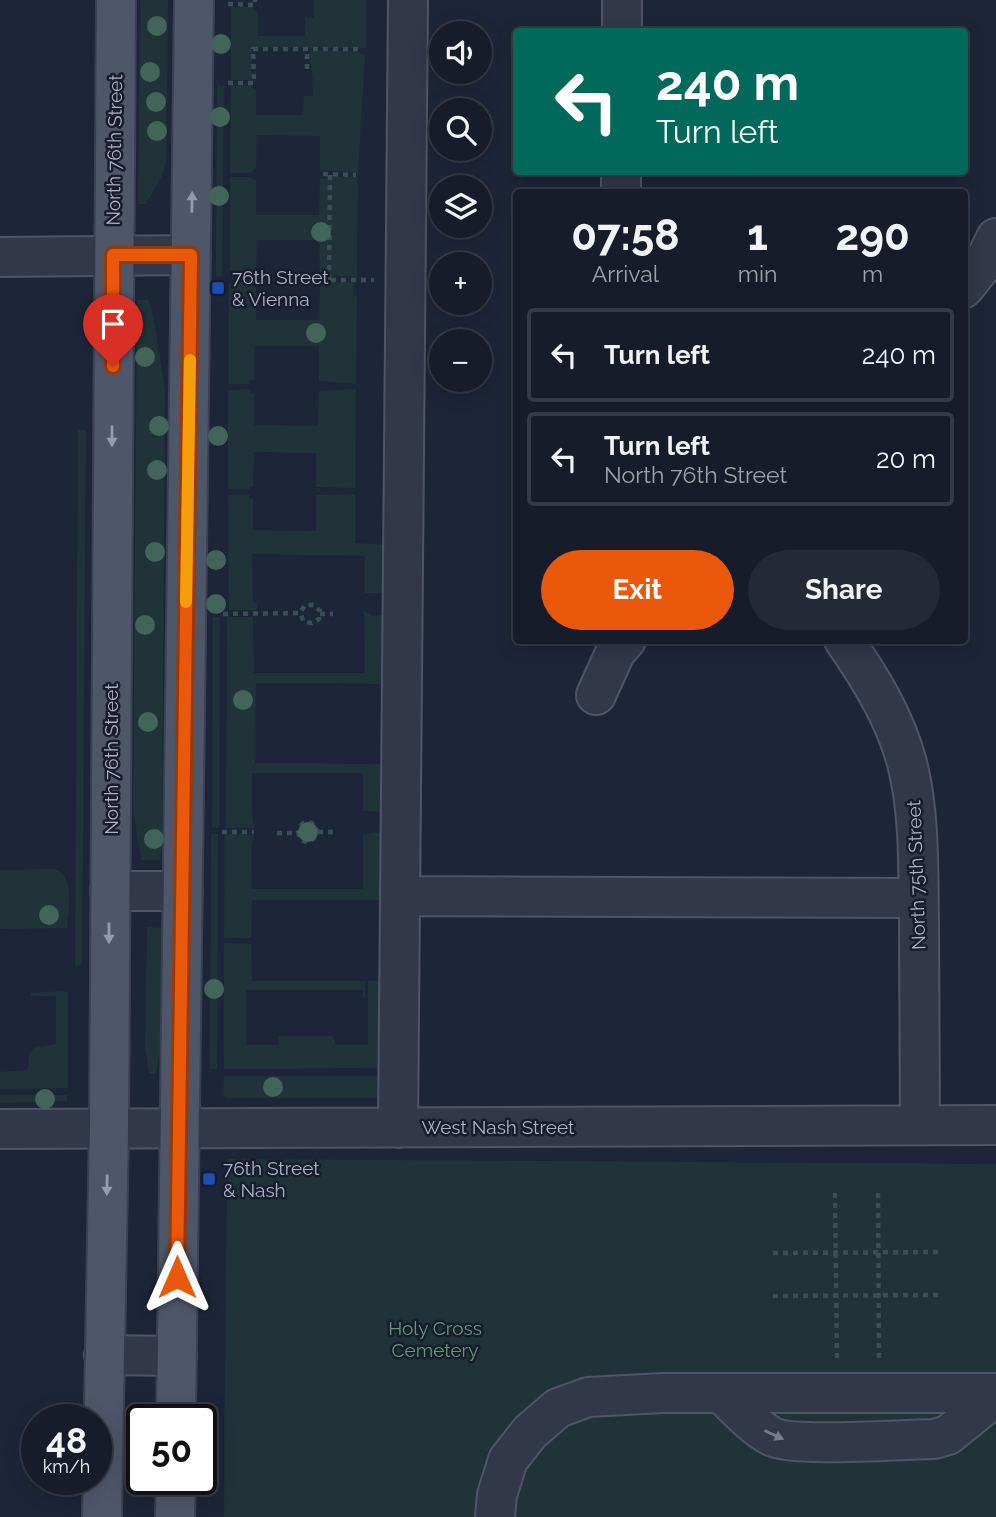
<!DOCTYPE html>
<html lang="en">
<head>
<meta charset="utf-8">
<style>
	:root { --surface:#161c2a; --page:#232936; --text:#f1f3f6; --muted:#9ea1a8; --line:#353a47; --accent:#ea580c }
	body { margin:0; font-family:Raleway,sans-serif; background:var(--page); color:var(--text); height:100vh; display:flex; flex-direction:column; font-size:26px; white-space:nowrap }
	* { box-sizing:border-box; margin:0 }
	p { font-size:23px; color:var(--muted) }
	.icon { flex:none; width:38px; height:38px; fill:none; stroke:currentColor; stroke-width:2; stroke-linecap:round; stroke-linejoin:round }
	.map { position:relative; flex:1; overflow:hidden }
	.side { position:absolute; left:513px; top:189px; width:455px; height:455px; display:flex; flex-direction:column; background:var(--surface); border-radius:7px; box-shadow:0 4px 18px #0003,0 0 0 2px var(--line) }
	.side>* { flex:none }
	.banner { position:absolute; left:513px; top:28px; width:455px; height:147px; border-radius:7px; box-shadow:0 4px 18px #0003,0 0 0 2px var(--line); background:#00695c; color:#fff; overflow:hidden }
	.fabs { position:absolute; left:429px; top:21px; display:grid; gap:14px }
	.fabs a { display:grid; place-items:center; width:63px; height:63px; border-radius:50%; background:var(--surface); box-shadow:0 4px 18px #0003,0 0 0 2px var(--line); font-size:35px }
	.speed { position:absolute; left:21px; top:1404px; display:flex; gap:14px; font-size:35px; font-weight:700; text-align:center }
	.speed>* { display:grid; place-content:center; width:91px; height:91px; border-radius:50%; background:var(--surface); box-shadow:0 4px 18px #0003,0 0 0 2px var(--line); line-height:1 }
	.speed small { font-size:18px; font-weight:400 }
	.speed .limit { border:4px solid #111; border-radius:10px; background:#fff; color:#111 }
	.pin { position:absolute; display:grid; place-items:center; width:60px; height:60px; color:#fff; margin:-72px -30px; border-radius:50% 50% 50% 0; rotate:-45deg; box-shadow:0 0 7px #0007 }
	.pin .icon { rotate:45deg }
	.me { position:absolute; width:77px; margin:-38px; rotate:0deg; stroke-linejoin:round; filter:drop-shadow(0 0 5px #0008) }
	.turn { display:flex; align-items:center; gap:24px; height:147px; padding:0 28px; font-size:32px }
	.turn .icon { width:91px; height:91px; stroke-width:2.5 }
	.turn b { display:block; font-size:49px; line-height:60px }
	.eta { display:flex; justify-content:space-evenly; align-items:center; height:119px; text-align:center }
	.eta b { font-size:42px; font-weight:700; line-height:49px }
	.primary-button { display:flex; gap:14px; margin-top:auto; padding:14px 28px }
	.primary-button a { flex:1; height:80px; border-radius:42px; background:var(--accent); color:#fff; font-size:28px; font-weight:700; line-height:80px; text-align:center }
	.primary-button a+a { background:var(--page); color:var(--text) }
	ul { padding:0; list-style:none }
	li { display:flex; align-items:center; gap:21px; height:94px; margin:0 14px 10px; padding:0 14px; border:4px solid var(--line); border-radius:7px }
	li div { flex:1 }
	li b { display:block; font-size:26px }
	li em { font-style:normal }
	.map>svg:first-child { display:block }
	.green { fill:#1f3339 }
	.lines { fill:none; stroke-linecap:round; stroke-linejoin:round }
	.minor-casing { stroke:#4f5567; stroke-width:42 }
	.major-casing { stroke:#3b4152; stroke-width:42 }
	.path { stroke:#3a4f54; stroke-width:4.5; stroke-dasharray:5 5; stroke-linecap:butt }
	.minor { stroke:#313849; stroke-width:38 }
	.major { stroke:#4e5769; stroke-width:38 }
	.tree { fill:#426559 }
	.oneway { fill:#949baf }
	.oneway2 { fill:#747b8e }
	.route-casing { stroke:#983908; stroke-width:18 }
	.route { stroke:#ea580c; stroke-width:12 }
	.slow { stroke:#f59e0b; stroke-width:12 }
	.transit-dot { fill:#1a4fb4; stroke:#171d2d; stroke-width:2.5 }
	.labels { text-anchor:middle; dominant-baseline:central; stroke-width:5; stroke-linejoin:round; paint-order:stroke }
	.street-label { font-size:19px; fill:#abb2c6; stroke:#171d2d }
	.poi-label { font-size:19px; fill:#abb2c6; stroke:#171d2d; text-anchor:start }
	.park-label { font-size:19px; fill:#609874; stroke:#171d2d }
</style>
</head>
<body>
<div class="map">
<svg width="996" height="1517" viewBox="0 0 996 1517">
	<rect width="100%" height="100%" fill="#1d2638"/>
	<path class="green" d="M 140,0 L 168,0 L 166,162 L 162,176 L 146,204 L 138,204 Z
		M 314,0 L 366,0 L 366,48 L 252,47 L 251,80 L 231,80 L 231,7 L 251,7 L 258,13 L 258,36 L 305,36 L 305,18 L 314,18 Z
		M 310,50 L 356,51 L 365,55 L 358,173 L 320,170 L 320,136 L 257,135 L 256,168 L 251,173 L 230,173 L 231,86 L 250,86 L 256,90 L 256,115 L 303,115 L 304,96 L 313,96 C 314,80 310,66 310,50 Z
		M 217,85 L 224,86 L 222,277 L 216,276 Z
		M 230,177 L 249,177 L 256,180 L 256,215 L 319,215 L 320,179 L 331,177 L 358,177 L 357,277 L 320,276 L 319,240 L 257,240 L 256,274 L 230,277 Z
		M 328,282 L 354,283 L 353,296 L 357,296 L 356,384 L 319,381 L 319,346 L 255,346 L 254,380 L 250,381 L 250,384 L 229,384 L 229,284 L 243,283 L 256,288 L 256,320 L 319,320 L 320,284 L 328,284 Z
		M 137,300 L 148,300 L 153,314 L 165,390 L 162,844 L 160,860 L 141,860 L 133,809 Z
		M 250,389 L 251,393 L 254,393 L 254,425 L 318,426 L 319,391 L 356,389 L 355,488 L 316,487 L 316,453 L 254,452 L 253,487 L 250,487 L 249,489 L 228,489 L 228,390 Z
		M 78,430 L 86,430 L 82,964 L 75,967 Z
		M 355,494 L 355,543 L 387,545 L 387,593 L 365,593 L 365,556 L 252,554 L 253,602 L 257,604 L 257,610 L 229,610 L 228,495 L 249,495 L 249,498 L 253,499 L 253,530 L 316,531 L 316,495 Z
		M 364,611 L 372,616 L 387,614 L 386,684 L 256,683 L 255,763 L 385,764 L 386,812 L 363,811 L 363,773 L 252,773 L 252,812 L 254,828 L 226,828 L 227,617 L 253,617 L 254,673 L 365,673 Z
		M 213,617 L 220,617 L 219,828 L 212,827 Z
		M 373,833 L 385,833 L 385,900 L 252,900 L 251,938 L 224,938 L 225,834 L 254,835 L 251,851 L 252,889 L 363,889 L 363,835 Z
		M 211,834 L 218,834 L 217,1069 L 210,1069 Z
		M 55,869 C 76,877 68,910 67,928 L 0,929 L 0,870 Z
		M 147,927 L 161,928 L 161,1045 L 156,1074 L 149,1074 L 145,1047 Z
		M 224,943 L 251,944 L 252,981 L 365,981 L 365,997 L 363,997 L 363,990 L 246,990 L 246,1045 L 278,1045 L 278,1036 L 333,1036 L 336,1045 L 368,1045 L 368,981 L 384,981 L 384,1068 L 224,1069 Z
		M 63,991 L 68,992 L 68,1088 L 0,1089 L 0,1072 L 26,1070 L 29,1065 L 29,1054 L 34,1048 L 56,1044 L 56,996 L 31,996 L 31,993 Z
		M 224,1076 L 384,1076 L 380,1098 L 227,1098 L 223,1096 Z
		M 0,1095 L 67,1095 L 67,1101 L 0,1103 Z
		M 227,1159 L 996,1164 L 996,1517 L 224,1517 Z"/>
	<g class="lines">
		<defs>
			<path id="minor" d="M 622,32 L 622,0
				M 621,192 L 621,172
				M 0,257 L 191,255
				M 964,288 L 984,263 L 996,238
				M 844,640 C 871,679 895,718 907,763 C 920,814 918,870 919,923 C 919,990 920,1058 920,1125
				M 596,695 L 615,653 L 626,640
				M 110,891 L 183,891
				M 402,896 L 918,898
				M 398,1128 L 408,0
				M 0,1129 L 996,1125
				M 104,1355 L 177,1356
				M 721,1393 C 736,1407 753,1426 771,1436 C 792,1448 904,1439 934,1439 L 948,1435 L 996,1396
				M 495,1517 L 497,1495 L 508,1460 L 530,1432 L 558,1408 L 588,1397 L 663,1393 L 996,1393"/>
			<path id="major" d="M 176,1419 L 194,0
				M 102,1517 L 109,1127 L 116,0
				M 175,1517 L 176,1479"/>
		</defs>
		<use href="#minor" class="minor-casing"/>
		<use href="#major" class="major-casing"/>
		<path class="path" d="M 228,4 L 255,5 L 255,0
			M 307,69 L 307,49
			M 228,83 L 254,83 L 253,49 L 363,49
			M 323,174 L 356,175
			M 321,280 L 374,280
			M 329,280 L 330,174
			M 223,614 L 300,613 L 304,622 L 312,623 L 319,619 L 320,611 L 314,605 L 305,605 L 300,613
			M 320,614 L 333,614
			M 222,832 L 254,832
			M 318,832 L 333,832
			M 277,833 L 298,833 L 302,841 L 309,842 L 317,836 L 318,832 L 312,823 L 303,823 L 299,827 L 298,833
			M 835,1193 L 837,1360
			M 878,1193 L 879,1360
			M 773,1253 L 938,1252
			M 773,1296 L 941,1295"/>
		<use href="#minor" class="minor"/>
		<use href="#major" class="major"/>
	</g>
	<g class="tree">
		<circle cx="157" cy="26" r="10"/>
		<circle cx="221" cy="44" r="10"/>
		<circle cx="150" cy="72" r="10"/>
		<circle cx="156" cy="102" r="10"/>
		<circle cx="220" cy="117" r="10"/>
		<circle cx="157" cy="131" r="10"/>
		<circle cx="219" cy="196" r="10"/>
		<circle cx="321" cy="232" r="10"/>
		<circle cx="316" cy="333" r="10"/>
		<circle cx="145" cy="357" r="10"/>
		<circle cx="159" cy="426" r="10"/>
		<circle cx="218" cy="436" r="10"/>
		<circle cx="157" cy="470" r="10"/>
		<circle cx="155" cy="552" r="10"/>
		<circle cx="216" cy="560" r="10"/>
		<circle cx="216" cy="604" r="10"/>
		<circle cx="145" cy="625" r="10"/>
		<circle cx="243" cy="700" r="10"/>
		<circle cx="148" cy="722" r="10"/>
		<circle cx="308" cy="832" r="10"/>
		<circle cx="154" cy="839" r="10"/>
		<circle cx="49" cy="915" r="10"/>
		<circle cx="214" cy="989" r="10"/>
		<circle cx="273" cy="1087" r="10"/>
		<circle cx="45" cy="1099" r="10"/>
	</g>
	<defs><path id="oneway-solid" d="M-6-.8H1V-3.2L6.5 0L1 3.2V.8H-6Z" transform="scale(1.75)"/></defs>
	<g class="oneway">
		<use href="#oneway-solid" transform="translate(192 202) rotate(-89)"/>
		<use href="#oneway-solid" transform="translate(112 436) rotate(90)"/>
		<use href="#oneway-solid" transform="translate(109 933) rotate(90)"/>
		<use href="#oneway-solid" transform="translate(107 1185) rotate(91)"/>
	</g>
	<use class="oneway2" href="#oneway-solid" transform="translate(774 1435) rotate(25)"/>
	<g class="lines">
		<defs>
			<path id="route" d="M 113,366 L 113,255 L 191,255 L 177,1277"/>
		</defs>
		<use href="#route" class="route-casing"/>
		<use href="#route" class="route"/>
		<path class="slow" d="M 186,602 L 190,360"/>
	</g>
	<g class="transit-dot">
		<rect x="211" y="281" width="14" height="14" rx="3.5"/>
		<rect x="202" y="1172" width="14" height="14" rx="3.5"/>
	</g>
	<g class="labels">
		<g class="street-label">
			<text transform="translate(114 150) rotate(-89)">North 76th Street</text>
			<text transform="translate(111 759) rotate(-90)">North 76th Street</text>
			<text transform="translate(916 875) rotate(-92)">North 75th Street</text>
			<text x="498" y="1127">West Nash Street</text>
		</g>
		<g class="poi-label">
			<text x="232" y="277">76th Street<tspan x="232" dy="22">&amp; Vienna</tspan></text>
			<text x="223" y="1168">76th Street<tspan x="223" dy="22">&amp; Nash</tspan></text>
		</g>
		<g class="park-label">
			<text x="435" y="1328">Holy Cross<tspan x="435" dy="22">Cemetery</tspan></text>
		</g>
	</g>
</svg>
<div class="fabs">
<a><svg class="icon" aria-label="sound" viewBox="0 0 24 24"><path d="M4 9h4l5-4v14l-5-4H4zM17 9q2 3 0 6"/></svg></a>
<a><svg class="icon" aria-label="search" viewBox="0 0 24 24"><circle cx="10" cy="10" r="6"/><path d="M15 15l6 6"/></svg></a>
<a><svg class="icon" aria-label="layers" viewBox="0 0 24 24"><path d="M12 4l9 5-9 5-9-5zM3 14l9 5 9-5"/></svg></a>
<a>+</a>
<a>−</a>
</div>
<div class="speed"><div>48<small>km/h</small></div><div class="limit">50</div></div>
<div class="pin" style="left:113px;top:366px;background:#d93025"><svg class="icon" aria-label="arrive" viewBox="0 0 24 24"><path d="M6 21V4h12l-3 4 3 4H6"/></svg></div>
<svg class="me" style="left:177px;top:1277px" viewBox="-20 -20 40 40"><path d="M0-17L14 15 0 8-14 15z" fill="#ea580c" stroke="#fff" stroke-width="4"/></svg>
<div class="banner">
<div class="turn"><svg class="icon" aria-label="left" viewBox="0 0 24 24"><path d="M17 20v-9H6M10 6l-5 5 5 5"/></svg><div><b>240 m</b>Turn left</div></div>
</div>
<section class="side">
<div class="eta">
<div><b>07:58</b><p>Arrival</p></div>
<div><b>1</b><p>min</p></div>
<div><b>290</b><p>m</p></div>
</div>
<ul>
<li><svg class="icon" aria-label="left" viewBox="0 0 24 24"><path d="M17 20v-9H6M10 6l-5 5 5 5"/></svg><div><b>Turn left</b></div><em>240 m</em></li>
<li><svg class="icon" aria-label="left" viewBox="0 0 24 24"><path d="M17 20v-9H6M10 6l-5 5 5 5"/></svg><div><b>Turn left</b><p>North 76th Street</p></div><em>20 m</em></li>
</ul>
<div class="primary-button"><a>Exit</a><a>Share</a></div>
</section>
</div>
</body>
</html>
